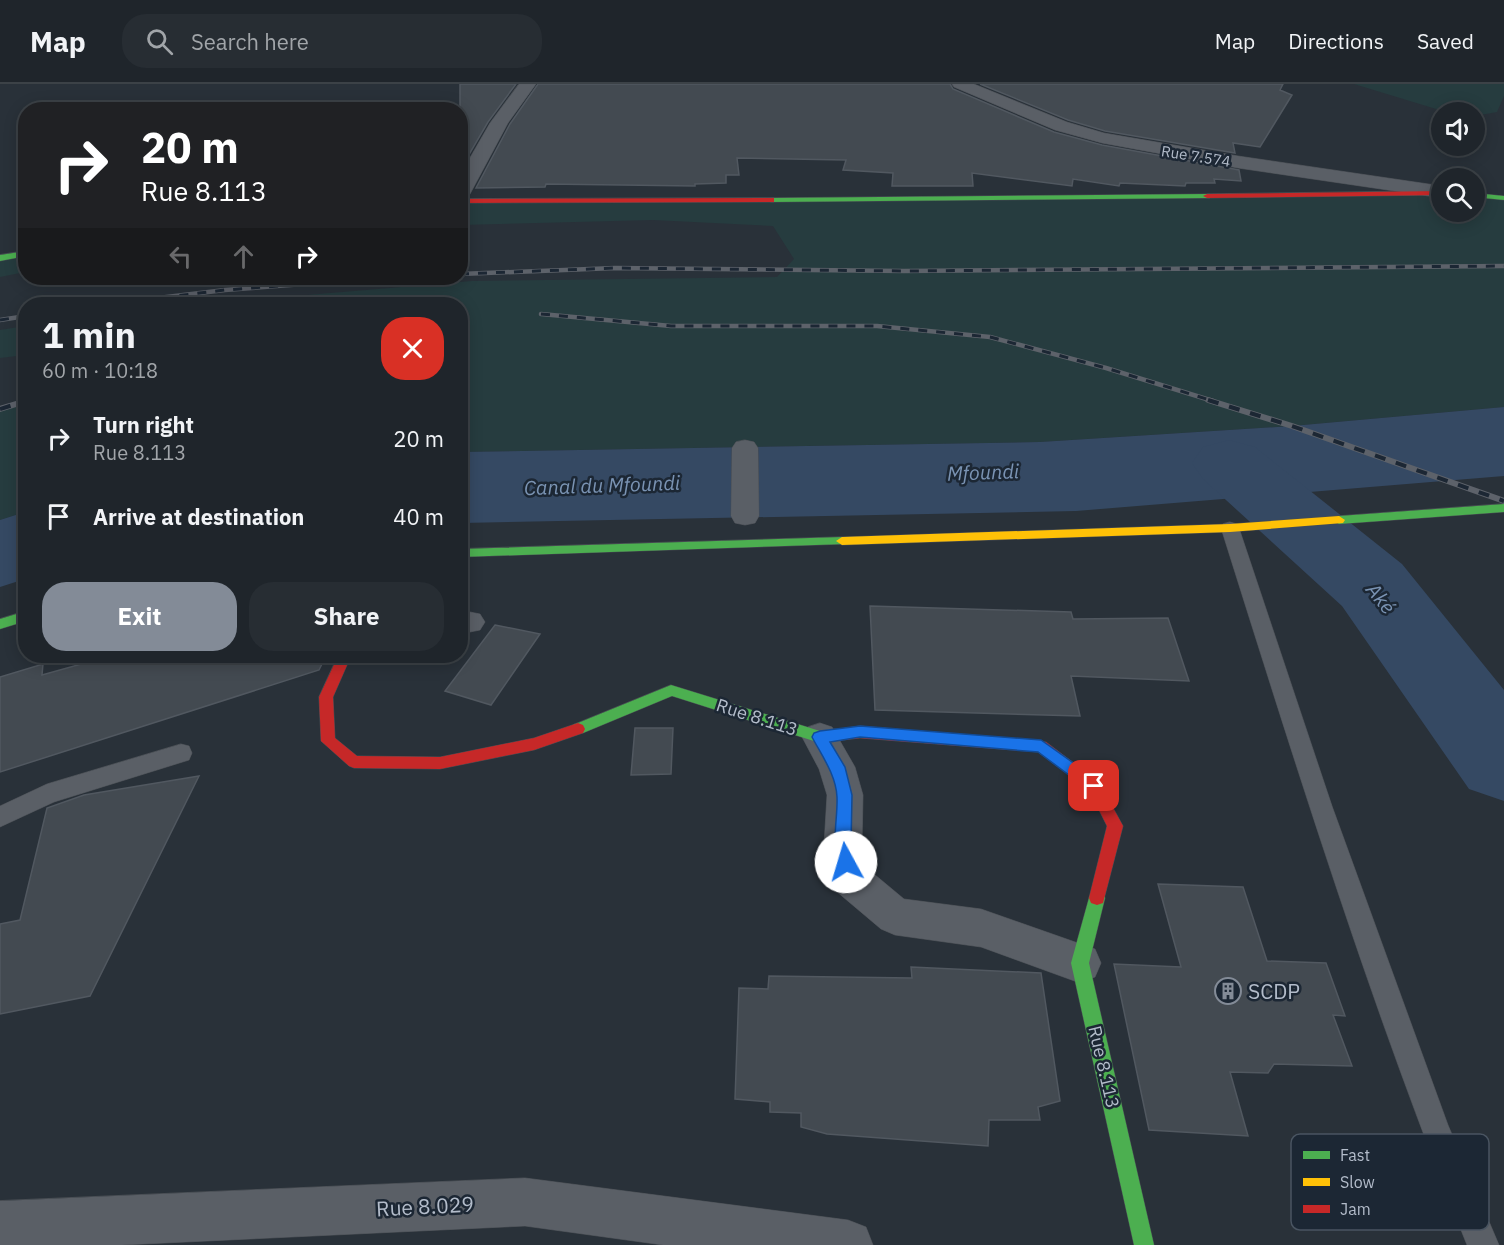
<!DOCTYPE html>
<html lang="en">
<head>
<meta charset="utf-8">
<style>
	:root { --surface:#1f252b; --page:#272d33; --text:#f1f3f6; --muted:#a1a5a9; --line:#3c4247; --accent:#838b97 }
	body { margin:0; font-family:"IBM Plex Sans",sans-serif; background:var(--page); color:var(--text); height:100vh; display:flex; flex-direction:column; font-size:22px; white-space:nowrap }
	* { box-sizing:border-box; margin:0 }
	p { font-size:20px; color:var(--muted) }
	.icon { flex:none; width:33px; height:33px; fill:none; stroke:currentColor; stroke-width:2; stroke-linecap:round; stroke-linejoin:round }
	.map { position:relative; flex:1; overflow:hidden }
	.side { position:absolute; left:18px; top:213px; width:450px; height:366px; display:flex; flex-direction:column; background:var(--surface); border-radius:24px; box-shadow:0 3px 15px #0003,0 0 0 2px var(--line) }
	.side>* { flex:none }
	.guide { position:absolute; left:18px; top:18px; width:450px; height:183px; border-radius:24px; box-shadow:0 3px 15px #0003,0 0 0 2px var(--line); background:#202124; color:#fff; overflow:hidden }
	.fabs { position:absolute; left:1431px; top:18px; display:grid; gap:12px }
	.fabs a { display:grid; place-items:center; width:54px; height:54px; border-radius:50%; background:var(--surface); box-shadow:0 3px 15px #0003,0 0 0 2px var(--line); font-size:30px }
	.pin { position:absolute; display:grid; place-items:center; width:51px; height:51px; color:#fff; margin:-26px; border-radius:12px; box-shadow:0 3px 9px #0006 }
	.me { position:absolute; width:66px; margin:-33px; rotate:354deg; stroke-linejoin:round; filter:drop-shadow(0 0 4px #0008) }
	.turn { display:flex; align-items:center; gap:21px; height:126px; padding:0 24px; font-size:27px }
	.turn .icon { width:78px; height:78px; stroke-width:2.5 }
	.turn b { display:block; font-size:42px; line-height:51px }
	.lanes { display:flex; align-items:center; height:57px; padding:0 24px; background:#0003; justify-content:center; gap:30px; direction:ltr }
	.lanes .off { opacity:.35 }
	.round { display:grid; place-items:center; flex:none; width:63px; height:63px; border-radius:24px; background:var(--page) }
	.summary { display:flex; align-items:center; justify-content:space-between; height:102px; padding:0 24px }
	h1 { font-size:36px; font-weight:800; line-height:45px }
	.action { display:flex; gap:12px; margin-top:auto; padding:12px 24px }
	.action a { flex:1; height:69px; border-radius:24px; background:var(--accent); color:#fff; font-size:24px; font-weight:800; line-height:69px; text-align:center }
	.action a+a { background:var(--page); color:var(--text) }
	ul { padding:0; list-style:none }
	li { display:flex; align-items:center; gap:18px; height:78px; padding:0 24px }
	li div { flex:1 }
	li b { display:block; font-size:22px }
	li em { font-style:normal }
	header { display:flex; align-items:center; gap:36px; box-sizing:border-box; height:84px; padding:0 30px; background:var(--surface); border-bottom:2px solid var(--line) }
	header strong { font-size:28px }
	nav { display:flex; gap:33px; margin-inline-start:auto; font-size:21px }
	.search { width:420px; height:54px; background:var(--page); display:flex; align-items:center; gap:15px; box-sizing:border-box; padding:0 21px; border-radius:24px; color:var(--muted); font-size:22px }
	.map>svg:first-child { display:block }
	.green { fill:#263c3f }
	.water { fill:#354963 }
	.lines { fill:none; stroke-linecap:round; stroke-linejoin:round }
	.river { fill:#354963; fill-rule:evenodd }
	.building { fill:#434a51; stroke:#515860; stroke-width:1.5 }
	.lane-casing { stroke:#484d53; stroke-width:1 }
	.street-casing { stroke:#484d53; stroke-width:1 }
	.fast-casing { stroke:#484d53; stroke-width:1 }
	.slow-casing { stroke:#484d53; stroke-width:1 }
	.jam-casing { stroke:#484d53; stroke-width:1 }
	.lane { fill:#5a5f66; fill-rule:evenodd }
	.street { fill:#5a5f66; fill-rule:evenodd }
	.fast { fill:#4caf50; fill-rule:evenodd }
	.slow { fill:#ffc107; fill-rule:evenodd }
	.jam { fill:#c62828; fill-rule:evenodd }
	.rail-far1-casing { stroke:#5d626a; stroke-width:4.5 }
	.rail-casing { stroke:#5d626a; stroke-width:6 }
	.rail-far1 { stroke:#1c2734; stroke-width:3; stroke-dasharray:9; stroke-linecap:butt }
	.rail { stroke:#1c2734; stroke-width:4; stroke-dasharray:11; stroke-linecap:butt }
	.route { fill:#1a73e8; stroke:#114b97; stroke-width:1.5 }
	.labels { text-anchor:middle; dominant-baseline:central; stroke-width:5; stroke-linejoin:round; paint-order:stroke }
	.far-street-label { font-size:15px; fill:#b3bcca; stroke:#1c2734 }
	.street-label { font-size:18px; fill:#b3bcca; stroke:#1c2734 }
	.water-label { font-size:20px; font-style:italic; fill:#7a93b3; stroke:#1c2734 }
	.near-poi-label { font-size:21px; fill:#b3bcca; stroke:#1c2734; text-anchor:start }
	.near-street-label { font-size:21px; fill:#b3bcca; stroke:#1c2734 }
	.key { fill:#1c2734; stroke:#495461; stroke-width:1.5 }
	.key-label { font-size:16px; fill:#b3bcca }
</style>
</head>
<body>
<header>
<strong>Map</strong>
<div class="search"><svg class="icon" aria-label="search" viewBox="0 0 24 24"><circle cx="10" cy="10" r="6"/><path d="M15 15l6 6"/></svg>Search here</div>
<nav><a>Map</a><a>Directions</a><a>Saved</a></nav>
</header>
<div class="map">
<svg width="1504" height="1161" viewBox="0 0 1504 1161">
	<rect width="100%" height="100%" fill="#293139"/>
	<path class="green" d="M 1354,0 L 1504,0 L 1504,12 L 1497,28 L 1475,32 L 1474,28 L 1446,28 Z
		M 1441,109 L 1442,128 L 1474,128 L 1475,111 L 1504,114 L 1504,323 L 1292,342 L 1040,358 L 461,368 L 460,220 L 202,220 L 472,197 L 777,193 L 794,175 L 773,142 L 653,136 L 461,141 L 461,117 Z
		M 25,169 L 25,188 L 0,193 L 0,174 Z
		M 25,242 L 25,271 L 0,274 L 0,246 Z
		M 25,317 L 25,428 L 0,436 L 0,325 Z"/>
	<path class="water" d="M 1504,323 L 1504,392 L 1076,427 L 461,439 L 460,368 L 1040,358 L 1292,342 Z
		M 25,428 L 25,495 L 0,503 L 0,436 Z"/>
	<g class="lines">
		<path class="river" d="M 1229,356 L 1255,363 L 1402,480 L 1504,606 L 1504,717 L 1469,705 L 1342,522 L 1203,395 L 1192,379 L 1203,363 Z"/>
	</g>
	<path class="building" d="M 460,0 L 516,0 L 488,38 L 460,86 Z
		M 538,0 L 950,0 L 953,5 L 1054,48 L 1102,61 L 1239,86 L 1241,97 L 1214,95 L 1215,99 L 1186,99 L 1185,102 L 1120,99 L 1119,102 L 1073,95 L 1072,102 L 972,89 L 973,102 L 892,102 L 893,89 L 843,86 L 846,76 L 737,74 L 739,91 L 726,91 L 726,99 L 695,100 L 695,102 L 546,100 L 545,103 L 476,104 L 510,40 Z
		M 980,0 L 1283,0 L 1280,6 L 1292,11 L 1260,63 L 1233,59 L 1235,69 L 1105,47 L 1068,36 Z
		M 870,522 L 1071,528 L 1073,535 L 1168,534 L 1189,597 L 1071,592 L 1080,632 L 875,626 Z
		M 495,541 L 540,550 L 491,621 L 445,607 Z
		M 110,572 L 326,572 L 319,586 L 0,688 L 0,593 L 43,580 L 42,591 Z
		M 635,644 L 673,644 L 671,690 L 631,691 Z
		M 199,692 L 90,912 L 0,930 L 0,840 L 20,836 L 47,724 L 84,711 Z
		M 1158,800 L 1243,803 L 1267,877 L 1326,879 L 1345,932 L 1333,931 L 1352,982 L 1274,980 L 1268,989 L 1230,988 L 1248,1052 L 1149,1046 L 1114,880 L 1181,883 Z
		M 911,883 L 1041,889 L 1060,1017 L 1038,1023 L 1040,1036 L 989,1036 L 988,1062 L 827,1050 L 801,1043 L 801,1029 L 770,1028 L 770,1018 L 735,1015 L 739,904 L 768,905 L 769,892 L 912,894 Z"/>
	<g class="lines">
		<defs>
			<path id="lane" d="M 1230,438 L 1237,440 L 1239,444 L 1332,722 L 1448,1041 L 1499,1161 L 1467,1161 C 1372,927 1297,685 1221,444 L 1223,440 Z
				M 181,660 L 189,662 L 192,669 L 189,676 L 54,718 L 0,743 L 0,722 L 47,700 Z"/>
			<path id="street" d="M 519,0 L 536,0 L 508,39 L 470,110 L 467,114 L 460,116 L 460,91 L 490,39 Z
				M 952,0 L 974,0 L 1067,38 L 1104,49 L 1238,72 L 1442,102 L 1442,114 L 1238,84 L 1102,59 L 1055,46 L 954,3 Z
				M 745,356 L 754,358 L 758,364 L 759,432 L 755,439 L 745,441 L 735,439 L 731,432 L 732,364 L 736,358 Z
				M 460,526 L 480,530 L 485,538 L 480,546 L 460,550 Z
				M 820,639 L 832,643 L 855,683 L 863,711 L 862,761 L 868,785 L 904,815 L 981,825 L 1095,865 L 1101,879 L 1095,893 L 1080,899 L 981,863 L 895,851 L 881,845 L 836,807 L 830,795 L 824,761 L 827,711 L 819,685 L 802,653 L 808,643 Z
				M 525,1094 L 848,1136 L 866,1143 L 873,1161 L 663,1161 L 525,1142 L 122,1161 L 0,1161 L 0,1117 Z"/>
			<path id="fast" d="M 1474,109 L 1504,112 L 1504,116 L 1474,113 Z
				M 1207,110 L 1210,110 L 1210,114 L 771,118 L 767,116 L 771,114 Z
				M 26,167 L 26,172 L 0,177 L 0,171 Z
				M 1504,420 L 1504,428 L 1339,440 L 1333,436 L 1339,432 Z
				M 842,453 L 848,457 L 846,460 L 460,473 L 460,465 Z
				M 26,527 L 26,537 L 0,545 L 0,535 Z
				M 671,601 L 820,647 L 835,645 L 840,647 L 842,651 L 840,655 L 820,659 L 672,612 L 583,649 L 573,649 L 571,645 L 573,641 Z
				M 1097,807 L 1103,809 L 1105,814 L 1089,879 L 1154,1161 L 1134,1161 L 1071,879 L 1089,814 L 1091,809 Z"/>
			<path id="slow" d="M 1339,432 L 1345,436 L 1343,439 L 1230,448 L 842,461 L 836,457 L 842,453 L 1230,440 Z"/>
			<path id="jam" d="M 1442,107 L 1442,111 L 1207,114 L 1203,112 L 1207,110 Z
				M 774,114 L 774,118 L 771,118 L 460,119 L 460,115 Z
				M 338,572 L 351,572 L 333,613 L 335,654 L 357,672 L 440,673 L 534,654 L 578,639 L 583,641 L 585,645 L 583,649 L 534,666 L 440,685 L 354,684 L 349,682 L 321,657 L 319,613 Z
				M 860,642 L 1046,658 L 1099,698 L 1123,742 L 1103,819 L 1097,821 L 1091,819 L 1089,814 L 1107,742 L 1089,706 L 1038,668 L 860,654 L 835,657 L 830,655 L 828,651 L 830,647 Z"/>
		</defs>
		<use href="#lane" class="lane-casing"/>
		<use href="#street" class="street-casing"/>
		<use href="#fast" class="fast-casing"/>
		<use href="#slow" class="slow-casing"/>
		<use href="#jam" class="jam-casing"/>
		<use href="#lane" class="lane"/>
		<use href="#street" class="street"/>
		<use href="#fast" class="fast"/>
		<use href="#slow" class="slow"/>
		<use href="#jam" class="jam"/>
		<defs>
			<path id="rail-far1" d="M 460,190 L 615,184 L 904,187 L 1504,182
				M 108,220 L 225,206 L 384,194
				M 541,230 L 671,242 L 877,242 L 990,253 L 1106,284 L 1213,317
				M 0,236 L 26,232"/>
			<path id="rail" d="M 1208,316 L 1292,342 L 1504,417
				M 0,325 L 26,317"/>
		</defs>
		<use href="#rail-far1" class="rail-far1-casing"/>
		<use href="#rail" class="rail-casing"/>
		<use href="#rail-far1" class="rail-far1"/>
		<use href="#rail" class="rail"/>
	</g>
	<path class="route" d="M 860,642 L 1041,656 L 1099,697 L 1102,702 L 1099,706 L 1094,708 L 1089,706 L 1038,668 L 860,653 L 830,658 L 845,683 L 852,711 L 851,761 L 854,778 L 852,783 L 846,785 L 841,783 C 830,761 838,736 837,713 C 836,691 822,672 812,653 L 814,649 L 820,647 Z"/>
	<defs>
		<symbol id="building-ring" viewBox="-11 -11 22 22"><circle r="9.5" fill="#1c2734" stroke="#838b97" stroke-width="1.5"/><path d="M-4-6H4V6H1V3H-1V6H-4ZM-2.5-4.3h1.7v1.8h-1.7ZM.8-4.3h1.7v1.8H.8ZM-2.5-1h1.7V.8h-1.7ZM.8-1h1.7V.8H.8Z" fill="#838b97"/></symbol>
	</defs>
	<g fill-rule="evenodd">
		<use href="#building-ring" x="1213" y="892" width="30" height="30"/>
	</g>
	<g class="labels">
		<g class="far-street-label">
			<text transform="translate(1196 72) rotate(9)">Rue 7.574</text>
		</g>
		<g class="street-label">
			<text transform="translate(757 633) rotate(18)">Rue 8.113</text>
			<text transform="translate(1104 983) rotate(77)">Rue 8.113</text>
		</g>
		<g class="water-label">
			<text transform="translate(983 388) rotate(-2)">Mfoundi</text>
			<text transform="translate(602 401) rotate(-2)">Canal du Mfoundi</text>
			<text transform="translate(1381 514) rotate(51)">Aké</text>
		</g>
		<g class="near-poi-label">
			<text x="1248" y="907">SCDP</text>
		</g>
		<g class="near-street-label">
			<text transform="translate(425 1122) rotate(-3)">Rue 8.029</text>
		</g>
	</g>
	<rect x="1291" y="1050" width="198" height="96" rx="9" class="key"/>
	<rect x="1303" y="1067" width="27" height="8" fill="#4caf50"/>
	<rect x="1303" y="1094" width="27" height="8" fill="#ffc107"/>
	<rect x="1303" y="1121" width="27" height="8" fill="#c62828"/>
	<g class="key-label">
		<text x="1340" y="1077">Fast</text>
		<text x="1340" y="1104">Slow</text>
		<text x="1340" y="1131">Jam</text>
	</g>
</svg>
<div class="fabs">
<a><svg class="icon" aria-label="sound" viewBox="0 0 24 24"><path d="M4 9h4l5-4v14l-5-4H4zM17 9q2 3 0 6"/></svg></a>
<a><svg class="icon" aria-label="search" viewBox="0 0 24 24"><circle cx="10" cy="10" r="6"/><path d="M15 15l6 6"/></svg></a>
</div>
<div class="pin" style="left:1094px;top:702px;background:#d93025"><svg class="icon" aria-label="arrive" viewBox="0 0 24 24"><path d="M6 21V4h12l-3 4 3 4H6"/></svg></div>
<svg class="me" style="left:846px;top:778px" viewBox="-20 -20 40 40"><circle r="19" fill="#fff"/><path d="M0-13L10 11 0 6-10 11z" fill="#1a73e8"/></svg>
<div class="guide">
<div class="turn"><svg class="icon" aria-label="right" viewBox="0 0 24 24"><path d="M7 20v-9h11M14 6l5 5-5 5"/></svg><div><b>20 m</b>Rue 8.113</div></div>
<div class="lanes"><svg class="icon off" aria-label="left" viewBox="0 0 24 24"><path d="M17 20v-9H6M10 6l-5 5 5 5"/></svg><svg class="icon off" aria-label="ahead" viewBox="0 0 24 24"><path d="M12 20V5M6 11l6-6 6 6"/></svg><svg class="icon" aria-label="right" viewBox="0 0 24 24"><path d="M7 20v-9h11M14 6l5 5-5 5"/></svg></div>
</div>
<section class="side">
<div class="summary"><div><h1>1 min</h1><p>60 m · 10:18</p></div><a class="round" style="background:#d93025;color:#fff"><svg class="icon" aria-label="close" viewBox="0 0 24 24"><path d="M6 6l12 12M18 6L6 18"/></svg></a></div>
<ul>
<li><svg class="icon" aria-label="right" viewBox="0 0 24 24"><path d="M7 20v-9h11M14 6l5 5-5 5"/></svg><div><b>Turn right</b><p>Rue 8.113</p></div><em>20 m</em></li>
<li><svg class="icon" aria-label="arrive" viewBox="0 0 24 24"><path d="M6 21V4h12l-3 4 3 4H6"/></svg><div><b>Arrive at destination</b></div><em>40 m</em></li>
</ul>
<div class="action"><a>Exit</a><a>Share</a></div>
</section>
</div>
</body>
</html>
